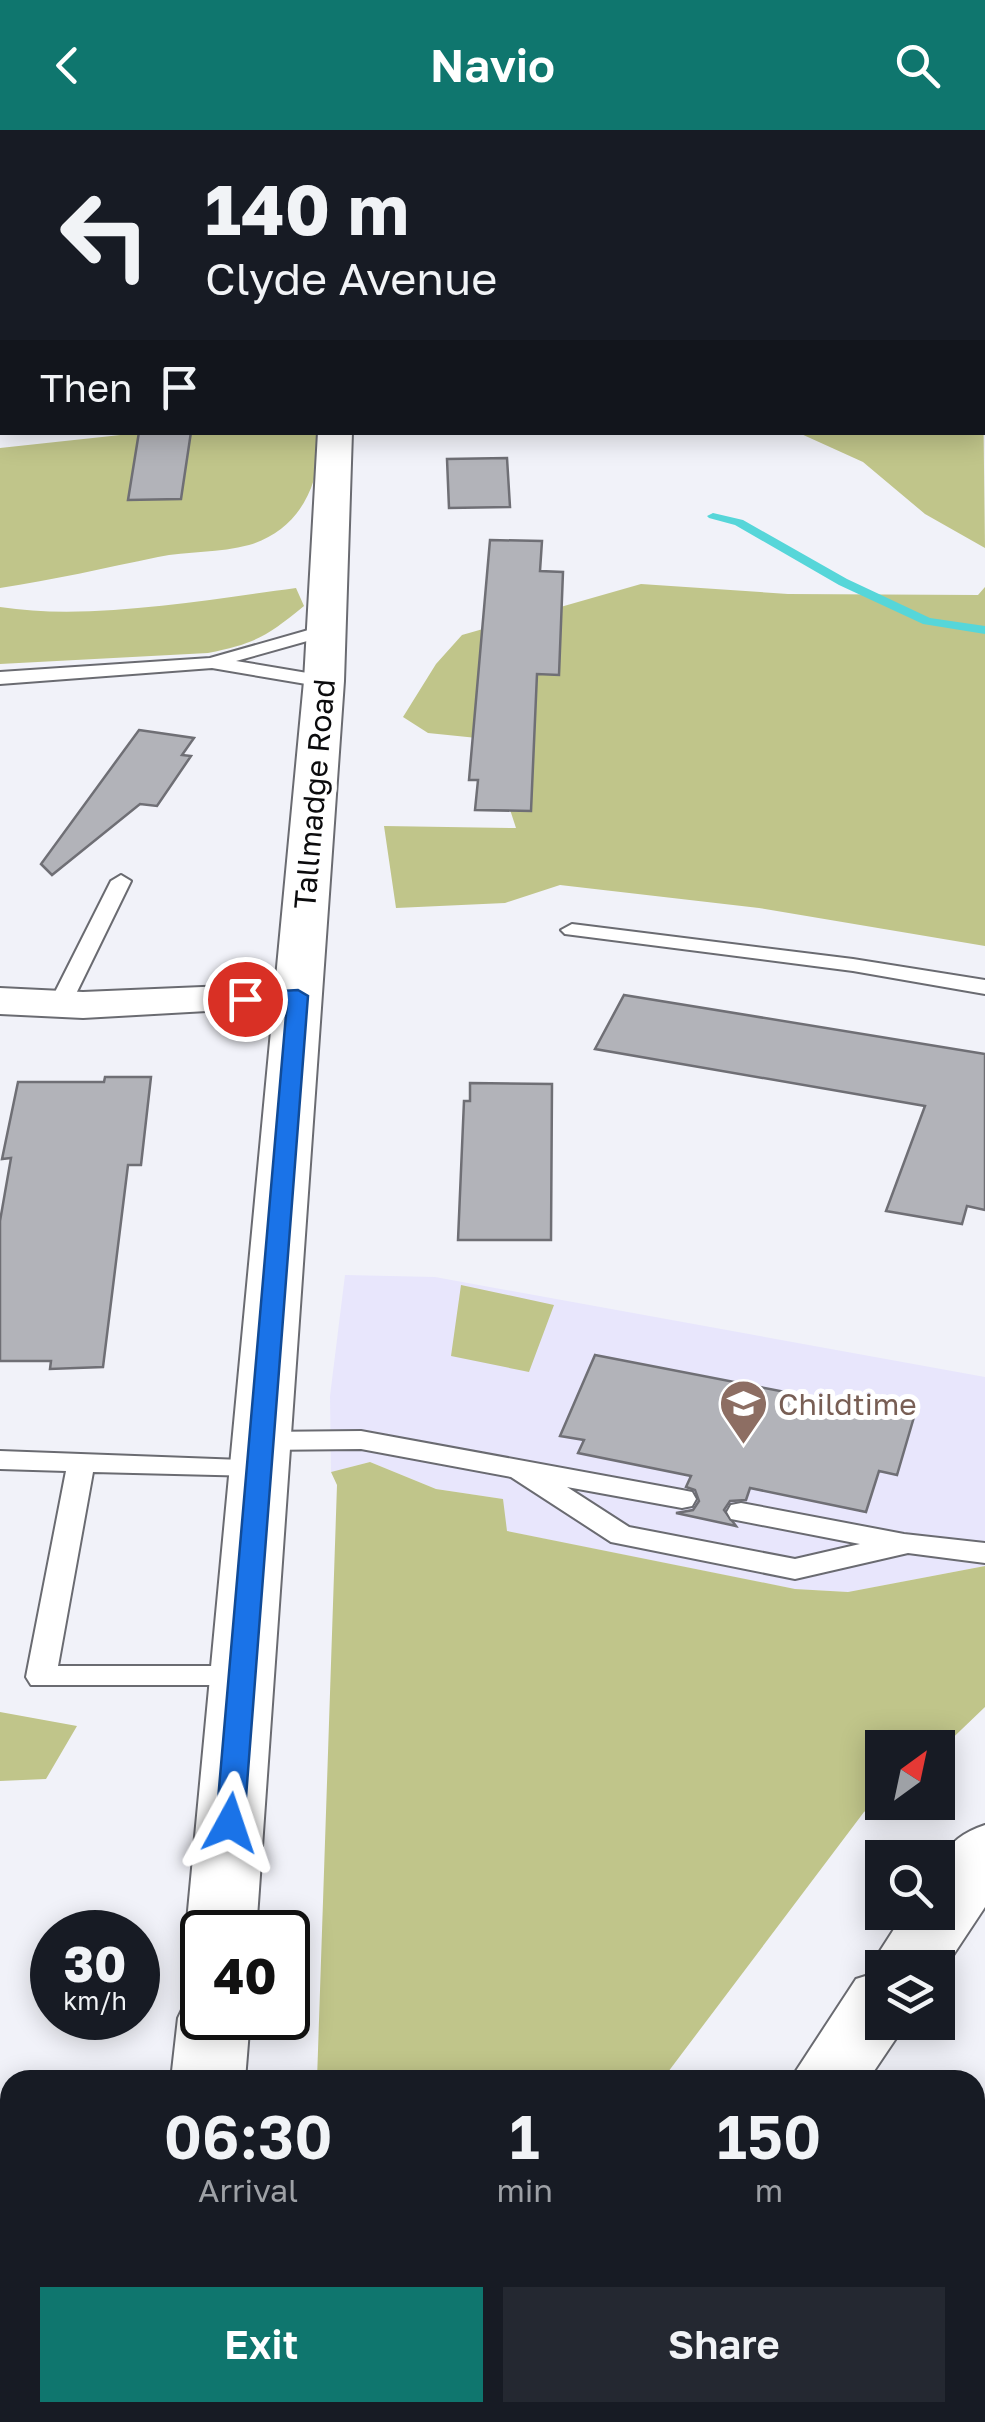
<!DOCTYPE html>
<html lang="en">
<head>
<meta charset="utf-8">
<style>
	:root { --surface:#171b24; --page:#242831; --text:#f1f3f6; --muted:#9ea1a6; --accent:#0f766e }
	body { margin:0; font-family:"Golos Text",sans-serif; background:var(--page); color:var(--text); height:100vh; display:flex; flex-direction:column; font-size:38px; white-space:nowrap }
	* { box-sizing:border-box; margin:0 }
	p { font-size:32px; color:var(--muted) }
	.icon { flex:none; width:55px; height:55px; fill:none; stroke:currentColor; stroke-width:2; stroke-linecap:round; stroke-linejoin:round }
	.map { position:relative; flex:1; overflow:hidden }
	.sheet { position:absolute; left:0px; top:1940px; width:985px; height:352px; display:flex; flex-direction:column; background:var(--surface); border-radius:30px 30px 0 0; box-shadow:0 5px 25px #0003 }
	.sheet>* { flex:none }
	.top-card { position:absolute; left:0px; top:0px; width:985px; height:305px; box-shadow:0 5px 25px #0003; background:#171b24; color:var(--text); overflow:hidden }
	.needle { width:65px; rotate:33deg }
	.tools { position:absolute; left:865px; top:1600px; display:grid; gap:20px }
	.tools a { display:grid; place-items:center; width:90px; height:90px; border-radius:0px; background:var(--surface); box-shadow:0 5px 25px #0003; font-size:50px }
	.speed { position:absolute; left:30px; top:1780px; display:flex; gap:20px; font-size:50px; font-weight:700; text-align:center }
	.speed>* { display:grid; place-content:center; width:130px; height:130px; border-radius:50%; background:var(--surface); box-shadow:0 5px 25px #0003; line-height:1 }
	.speed small { font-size:25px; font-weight:400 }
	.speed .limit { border:5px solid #111; border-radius:15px; background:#fff; color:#111 }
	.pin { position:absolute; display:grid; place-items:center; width:85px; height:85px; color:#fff; margin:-42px; border:5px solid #fff; border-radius:50%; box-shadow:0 2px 10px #0007 }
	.me { position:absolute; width:110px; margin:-55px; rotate:5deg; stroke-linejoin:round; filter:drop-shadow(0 0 8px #0008) }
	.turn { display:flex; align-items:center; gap:35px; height:210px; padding:0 40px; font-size:45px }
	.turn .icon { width:130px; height:130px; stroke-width:2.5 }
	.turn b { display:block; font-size:70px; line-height:85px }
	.then { display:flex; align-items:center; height:95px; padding:0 40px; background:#0003; gap:20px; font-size:38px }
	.eta { display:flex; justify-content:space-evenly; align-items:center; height:170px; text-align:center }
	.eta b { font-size:60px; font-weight:600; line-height:70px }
	.primary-button { display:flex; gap:20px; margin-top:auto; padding:20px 40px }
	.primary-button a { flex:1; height:115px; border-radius:0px; background:var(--accent); color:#fff; font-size:40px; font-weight:600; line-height:115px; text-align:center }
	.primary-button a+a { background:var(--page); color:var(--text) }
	header { display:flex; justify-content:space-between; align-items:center; height:130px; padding:0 40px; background:var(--accent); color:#fff; font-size:45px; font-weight:600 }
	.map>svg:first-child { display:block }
	.commercial { fill:#e8e6fc }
	.green { fill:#c0c58a }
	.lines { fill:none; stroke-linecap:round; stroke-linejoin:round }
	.stream { fill:#56d6d9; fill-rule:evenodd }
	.building { fill:#b2b3b9; stroke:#6f6f75; stroke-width:2.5 }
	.service-casing { stroke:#6a6b71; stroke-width:4 }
	.minor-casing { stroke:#6a6b71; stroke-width:4 }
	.tertiary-casing { stroke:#6a6b71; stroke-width:4 }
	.service { fill:#fff; fill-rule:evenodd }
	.minor { fill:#fff; fill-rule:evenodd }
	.tertiary { fill:#fff; fill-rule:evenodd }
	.route { fill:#1a73e8; stroke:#114b97; stroke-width:2.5 }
	.labels { text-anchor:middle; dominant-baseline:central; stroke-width:10; stroke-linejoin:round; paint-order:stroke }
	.street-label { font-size:30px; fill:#0b0b0d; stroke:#fff }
	.education-label { font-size:30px; fill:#785e54; stroke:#fff; text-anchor:start }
</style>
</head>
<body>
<header><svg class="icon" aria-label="back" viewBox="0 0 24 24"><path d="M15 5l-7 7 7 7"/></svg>Navio<svg class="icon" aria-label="search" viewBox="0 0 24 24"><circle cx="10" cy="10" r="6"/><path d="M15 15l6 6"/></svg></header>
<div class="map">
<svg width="985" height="2292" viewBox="0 0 985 2292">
	<rect width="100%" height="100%" fill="#f1f2f9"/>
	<path class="commercial" d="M 345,1145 L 435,1147 L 985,1247 L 985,1436 L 848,1462 L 794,1459 L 506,1401 L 502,1369 L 436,1359 L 370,1332 L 331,1342 L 330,1266 Z
		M 975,2024 L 985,2029 L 985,2292 L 634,2292 L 640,2282 L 975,2282 Z"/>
	<path class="green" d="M 983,254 L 985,418 L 925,384 L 863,332 L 799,303 L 982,302 Z
		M 139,303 L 318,303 C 323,352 300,400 249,415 C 220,423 187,421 158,427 C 105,438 53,450 0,458 L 0,318 Z
		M 641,454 L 788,464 L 978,465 L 985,457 L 985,816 L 759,778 L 560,755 L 505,773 L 396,778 L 384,696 L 516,698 L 487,609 L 428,603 L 403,587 L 436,534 L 462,505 Z
		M 296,458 L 304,476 C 267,506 257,513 208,523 L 0,534 L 0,477 C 89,491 206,470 296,458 Z
		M 461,1155 L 554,1175 L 529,1242 L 451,1226 Z
		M 370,1332 L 436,1359 L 503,1369 L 507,1401 L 795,1459 L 848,1462 L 985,1436 L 985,1577 L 938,1622 L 938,1618 L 882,1618 L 882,1667 L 864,1682 L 662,1950 L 317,1950 L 337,1355 L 331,1342 Z
		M 0,1582 L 77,1596 L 46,1649 L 0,1651 Z"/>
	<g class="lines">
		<path class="stream" d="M 713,383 L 743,390 L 847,449 L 930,488 L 985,496 L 985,504 L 923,494 L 839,455 L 735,395 L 709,388 L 707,386 Z"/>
	</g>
	<path class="building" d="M 139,302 L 191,302 L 181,369 L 128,370 Z
		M 507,328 L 510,377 L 449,378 L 447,329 Z
		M 490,410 L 542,411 L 540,441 L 563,442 L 559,545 L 537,544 L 531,681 L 475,680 L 478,650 L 469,650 Z
		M 139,600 L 194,608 L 182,625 L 191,626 L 157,676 L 140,674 L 52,745 L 41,734 Z
		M 624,865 L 985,924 L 985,1080 L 967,1076 L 962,1094 L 886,1081 L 925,976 L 595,919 Z
		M 105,947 L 151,947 L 141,1035 L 128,1035 L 103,1237 L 50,1239 L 51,1231 L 0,1231 L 0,1091 L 11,1028 L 2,1029 L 18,952 L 104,952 Z
		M 470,953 L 552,954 L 551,1110 L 458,1110 L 464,971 L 470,971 Z
		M 595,1225 L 914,1287 L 897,1345 L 879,1341 L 866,1382 L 750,1358 L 746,1370 L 730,1371 L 724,1380 L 736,1396 L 676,1383 L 693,1380 L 699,1371 L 695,1360 L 686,1357 L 691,1346 L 578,1323 L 584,1310 L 560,1306 Z"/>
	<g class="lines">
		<defs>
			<path id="service" d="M 0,159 L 2,159 L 2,167 L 0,167 Z
				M 326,495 L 332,496 L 332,504 L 236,531 L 331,547 L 333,551 L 324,557 L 212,538 L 0,554 L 0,542 L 210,528 Z
				M 121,745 L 131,751 L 71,874 L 60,881 L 52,879 L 49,874 L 111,751 Z
				M 572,794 L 853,829 L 985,850 L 985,864 L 853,841 L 565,804 L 561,800 Z
				M 361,1301 L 682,1360 L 692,1362 L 696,1369 L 692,1376 L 682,1378 L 567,1357 L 629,1397 L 795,1429 L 860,1414 L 731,1389 L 727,1382 L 731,1375 L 741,1373 L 904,1404 L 985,1413 L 985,1433 L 908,1423 L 795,1449 L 611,1412 L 511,1347 L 361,1319 L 261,1320 L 248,1311 L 261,1302 Z
				M 0,1321 L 269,1331 L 273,1337 L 259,1346 L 93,1342 L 58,1536 L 242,1536 L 252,1539 L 257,1547 L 252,1555 L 31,1555 L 26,1547 L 66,1341 L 0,1339 Z
				M 985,2170 L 985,2202 L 975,2205 L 975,2173 Z
				M 902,2282 L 951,2282 L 955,2292 L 907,2292 Z"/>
			<path id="minor" d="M 352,0 L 380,0 L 381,2 L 351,2 Z
				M 982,46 L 985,47 L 985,63 L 982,62 Z
				M 0,54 L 2,54 L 2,70 L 0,70 Z
				M 0,227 L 2,227 L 2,245 L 0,245 Z
				M 298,853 L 314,857 L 320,866 L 314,875 L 83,888 L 0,884 L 0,858 L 83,862 Z"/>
			<path id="tertiary" d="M 349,0 L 377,0 L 377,2 L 350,2 Z
				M 318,302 L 352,302 L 344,551 L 256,1802 L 202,1802 L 202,1824 L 196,1822 L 186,1802 L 304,551 Z
				M 985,1695 L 985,1777 L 938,1848 L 938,1838 L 882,1838 L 882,1892 L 907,1892 L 868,1950 L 790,1950 L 856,1849 L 872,1844 L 869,1838 L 905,1782 L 938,1782 C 938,1738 937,1711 985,1695 Z
				M 202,1862 L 202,1888 L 250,1888 L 245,1950 L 171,1950 L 178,1888 L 188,1867 Z
				M 140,2282 L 222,2282 L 221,2292 L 139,2292 Z
				M 553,2282 L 638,2282 L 634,2292 L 549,2292 Z"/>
		</defs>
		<use href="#service" class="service-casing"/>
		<use href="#minor" class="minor-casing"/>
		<use href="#tertiary" class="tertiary-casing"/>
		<use href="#service" class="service"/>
		<use href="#minor" class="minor"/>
		<use href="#tertiary" class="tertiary"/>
	</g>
	<path class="route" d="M 298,860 L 308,866 L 244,1693 L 240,1701 L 220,1701 L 216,1693 L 287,873 L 245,875 L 235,869 L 245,863 Z"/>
	<defs>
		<symbol id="school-pin" viewBox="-11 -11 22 30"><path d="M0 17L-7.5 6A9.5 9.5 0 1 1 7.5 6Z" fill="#8d6e63" stroke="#fff"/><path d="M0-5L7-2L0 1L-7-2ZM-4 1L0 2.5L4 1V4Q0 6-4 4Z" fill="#fff"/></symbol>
	</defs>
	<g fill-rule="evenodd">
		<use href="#school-pin" x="716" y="1246" width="55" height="75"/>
	</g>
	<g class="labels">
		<g class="street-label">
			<text transform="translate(314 664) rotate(-85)">Tallmadge Road</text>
		</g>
		<g class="education-label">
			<text x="778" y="1274">Childtime</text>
		</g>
	</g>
</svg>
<div class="tools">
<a><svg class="needle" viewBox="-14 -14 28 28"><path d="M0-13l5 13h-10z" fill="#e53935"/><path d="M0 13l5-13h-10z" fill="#9ea1a6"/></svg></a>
<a><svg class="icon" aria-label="search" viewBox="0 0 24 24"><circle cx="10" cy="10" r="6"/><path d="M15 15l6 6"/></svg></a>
<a><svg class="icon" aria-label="layers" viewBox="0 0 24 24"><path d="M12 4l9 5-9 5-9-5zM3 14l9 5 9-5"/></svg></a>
</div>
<div class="speed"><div>30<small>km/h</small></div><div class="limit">40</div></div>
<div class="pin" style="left:245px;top:869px;background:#d93025"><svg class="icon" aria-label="arrive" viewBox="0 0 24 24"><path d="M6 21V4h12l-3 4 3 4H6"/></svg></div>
<svg class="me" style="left:230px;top:1693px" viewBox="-20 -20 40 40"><path d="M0-17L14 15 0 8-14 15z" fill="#1a73e8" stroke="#fff" stroke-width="4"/></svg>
<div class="top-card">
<div class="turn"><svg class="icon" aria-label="left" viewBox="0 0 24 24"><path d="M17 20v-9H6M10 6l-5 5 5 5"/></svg><div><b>140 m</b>Clyde Avenue</div></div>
<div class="then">Then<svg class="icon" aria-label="arrive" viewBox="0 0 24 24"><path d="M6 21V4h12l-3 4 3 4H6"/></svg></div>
</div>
<section class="sheet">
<div class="eta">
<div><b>06:30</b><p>Arrival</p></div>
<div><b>1</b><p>min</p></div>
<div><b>150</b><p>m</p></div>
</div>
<div class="primary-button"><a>Exit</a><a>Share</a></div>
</section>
</div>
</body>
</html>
